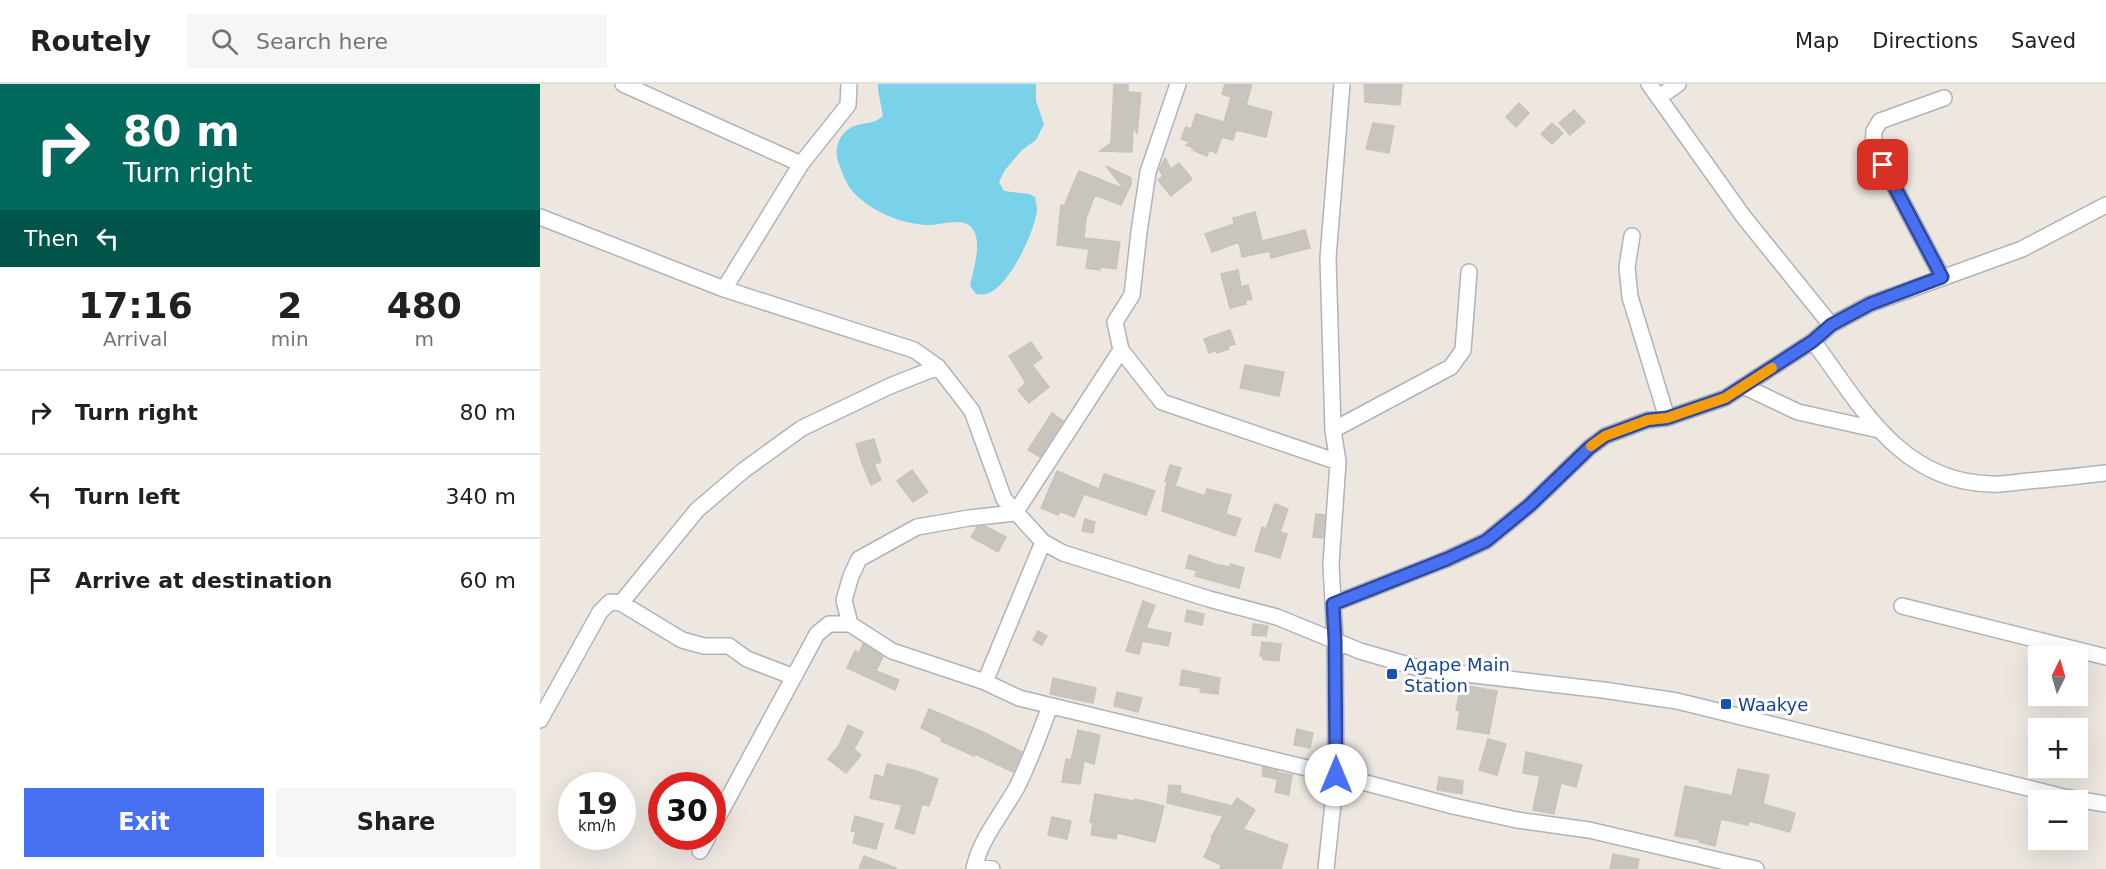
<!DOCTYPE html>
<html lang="en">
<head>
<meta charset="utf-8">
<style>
	:root { --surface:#fff; --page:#f6f6f6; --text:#202124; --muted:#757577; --line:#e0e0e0; --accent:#4870f2 }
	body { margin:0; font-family:"DejaVu Sans",sans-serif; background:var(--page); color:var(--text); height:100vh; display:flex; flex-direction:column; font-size:22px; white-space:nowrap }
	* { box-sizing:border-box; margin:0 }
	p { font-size:20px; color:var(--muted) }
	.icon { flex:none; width:33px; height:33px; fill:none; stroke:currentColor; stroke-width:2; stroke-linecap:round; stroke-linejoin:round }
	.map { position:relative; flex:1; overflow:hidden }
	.details { display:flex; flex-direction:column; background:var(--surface); width:540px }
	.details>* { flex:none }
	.guide { background:#00695c; color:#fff; overflow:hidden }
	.needle { width:39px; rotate:5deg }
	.tools { position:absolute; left:1488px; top:562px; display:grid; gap:12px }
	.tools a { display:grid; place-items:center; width:60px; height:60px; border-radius:0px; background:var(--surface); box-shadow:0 6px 24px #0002; font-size:30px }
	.speed { position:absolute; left:18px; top:688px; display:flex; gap:12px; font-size:30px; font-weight:700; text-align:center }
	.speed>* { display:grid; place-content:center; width:78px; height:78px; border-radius:50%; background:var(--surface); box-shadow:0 6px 24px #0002; line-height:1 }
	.speed small { font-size:15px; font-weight:400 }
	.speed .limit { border:9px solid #d22; background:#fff; color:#111 }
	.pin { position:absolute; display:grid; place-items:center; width:51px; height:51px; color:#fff; margin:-26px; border-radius:12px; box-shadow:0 3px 9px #0006 }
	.me { position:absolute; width:66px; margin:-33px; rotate:0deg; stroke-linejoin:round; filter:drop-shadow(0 0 4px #0008) }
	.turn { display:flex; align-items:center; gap:21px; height:126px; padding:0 24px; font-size:27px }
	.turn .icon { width:78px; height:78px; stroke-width:2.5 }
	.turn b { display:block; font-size:42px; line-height:51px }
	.then { display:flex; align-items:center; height:57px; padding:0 24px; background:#0003; gap:12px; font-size:22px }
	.eta { display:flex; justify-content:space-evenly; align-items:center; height:102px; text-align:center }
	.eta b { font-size:36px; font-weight:600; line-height:42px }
	.button { display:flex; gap:12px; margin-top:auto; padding:12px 24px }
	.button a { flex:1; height:69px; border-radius:0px; background:var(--accent); color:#fff; font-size:24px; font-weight:600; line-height:69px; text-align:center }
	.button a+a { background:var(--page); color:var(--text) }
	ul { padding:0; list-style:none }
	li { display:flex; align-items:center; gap:18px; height:84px; padding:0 24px; border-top:2px solid var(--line) }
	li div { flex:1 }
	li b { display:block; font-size:22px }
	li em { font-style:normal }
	header { display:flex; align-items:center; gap:36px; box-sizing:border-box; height:84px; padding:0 30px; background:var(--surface); border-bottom:2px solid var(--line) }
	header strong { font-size:28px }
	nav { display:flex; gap:33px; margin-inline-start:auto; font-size:21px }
	.search { width:420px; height:54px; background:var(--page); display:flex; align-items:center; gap:15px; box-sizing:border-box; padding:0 21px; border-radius:0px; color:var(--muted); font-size:22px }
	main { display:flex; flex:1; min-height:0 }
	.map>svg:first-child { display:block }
	.water { fill:#79d1ea }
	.building { fill:#c9c5be; stroke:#c9c3b9; stroke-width:1.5 }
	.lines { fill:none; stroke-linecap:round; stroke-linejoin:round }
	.minor-casing { stroke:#b0b3bc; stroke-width:18 }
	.minor { stroke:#fff; stroke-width:15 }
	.route-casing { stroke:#2f499d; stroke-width:15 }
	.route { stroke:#4870f2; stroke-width:10 }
	.slow { stroke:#f59e0b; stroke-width:10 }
	.transit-dot { fill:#1a4fb4; stroke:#fff; stroke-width:2 }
	.labels { text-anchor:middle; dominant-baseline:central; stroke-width:6; stroke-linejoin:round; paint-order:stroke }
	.transit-label { font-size:18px; fill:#164399; stroke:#fff; text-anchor:start }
</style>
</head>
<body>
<header>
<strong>Routely</strong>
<div class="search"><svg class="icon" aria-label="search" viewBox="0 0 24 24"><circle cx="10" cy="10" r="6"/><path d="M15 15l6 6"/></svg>Search here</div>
<nav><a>Map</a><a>Directions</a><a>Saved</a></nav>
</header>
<main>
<section class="details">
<div class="guide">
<div class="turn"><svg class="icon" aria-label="right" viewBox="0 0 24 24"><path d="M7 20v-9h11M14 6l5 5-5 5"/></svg><div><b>80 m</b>Turn right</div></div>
<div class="then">Then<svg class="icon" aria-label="left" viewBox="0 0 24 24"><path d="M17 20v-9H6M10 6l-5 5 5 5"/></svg></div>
</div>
<div class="eta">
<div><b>17:16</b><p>Arrival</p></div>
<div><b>2</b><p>min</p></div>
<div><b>480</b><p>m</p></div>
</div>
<ul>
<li><svg class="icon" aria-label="right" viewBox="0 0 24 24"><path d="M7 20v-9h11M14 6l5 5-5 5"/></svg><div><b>Turn right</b></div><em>80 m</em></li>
<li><svg class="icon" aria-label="left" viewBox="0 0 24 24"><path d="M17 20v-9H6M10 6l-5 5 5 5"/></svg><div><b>Turn left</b></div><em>340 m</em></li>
<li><svg class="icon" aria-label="arrive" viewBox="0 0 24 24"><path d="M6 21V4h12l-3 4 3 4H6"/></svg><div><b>Arrive at destination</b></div><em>60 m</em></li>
</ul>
<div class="button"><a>Exit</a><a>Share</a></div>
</section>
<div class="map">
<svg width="1566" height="785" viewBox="0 0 1566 785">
	<rect width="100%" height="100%" fill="#ede7e0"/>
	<path class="water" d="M 338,0 L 496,0 L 496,17 L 504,40 L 496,56 L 482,66 L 465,86 L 459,98 L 464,107 L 489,110 L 495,113 C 496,118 497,123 497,127 C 494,149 468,205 446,210 C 443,211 439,210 436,210 L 430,202 C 433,185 445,154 429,141 C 421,134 398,141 388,141 C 361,140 333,128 314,109 C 307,102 302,89 299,80 C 294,69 297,55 306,47 C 319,36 331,43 343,32 L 338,6 Z"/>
	<path class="building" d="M 574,0 L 588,0 L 588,8 L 601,9 L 597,49 L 593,43 L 592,68 L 560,67 L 571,59 Z
		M 685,0 L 712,0 L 706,21 L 732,28 L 726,53 L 696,46 L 693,56 L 682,53 L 676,69 L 669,66 L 667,72 L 653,66 L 656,65 L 646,61 L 650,58 L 641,55 L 646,43 L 651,45 L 656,30 L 684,38 L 691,13 L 682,10 Z
		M 824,0 L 862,0 L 860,21 L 825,18 Z
		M 979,19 L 989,29 L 976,43 L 966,33 Z
		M 1034,26 L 1045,38 L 1030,51 L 1019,39 Z
		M 833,39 L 854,42 L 849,69 L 826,65 Z
		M 1012,39 L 1023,49 L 1012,60 L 1001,50 Z
		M 625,74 L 631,85 L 639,79 L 652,95 L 631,112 L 618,96 L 623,92 L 619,86 Z
		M 566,82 L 591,94 L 591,100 L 581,121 L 555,111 L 546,134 L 544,154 L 580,158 L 576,185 L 561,183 L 560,186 L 546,184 L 549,165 L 517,161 L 521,121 L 524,122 L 539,87 L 584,105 Z
		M 715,128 L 722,157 L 765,146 L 770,164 L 731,174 L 730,167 L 702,173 L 699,158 L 672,168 L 665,150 L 694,140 L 693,134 Z
		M 698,186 L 701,203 L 708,201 L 712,215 L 705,217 L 706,220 L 690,224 L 681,190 Z
		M 690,246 L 695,260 L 688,262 L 689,265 L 677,269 L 676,266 L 669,269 L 664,255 Z
		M 491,258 L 502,274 L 492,281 L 509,303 L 489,319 L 478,306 L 486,299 L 469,272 Z
		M 705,281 L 744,288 L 739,312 L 700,304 Z
		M 512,329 L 523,337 L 500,373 L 488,366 Z
		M 334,355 L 341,378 L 334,380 L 341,396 L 331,401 L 322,379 L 316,360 Z
		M 630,381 L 641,384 L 635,402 L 665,412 L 667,405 L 691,411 L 686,430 L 701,435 L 695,452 L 622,427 L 627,397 L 625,397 Z
		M 372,386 L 388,408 L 373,418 L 357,397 Z
		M 517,387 L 559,405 L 564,390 L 615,407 L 606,431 L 544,410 L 534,433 L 520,427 L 518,431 L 501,424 Z
		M 735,420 L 748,425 L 740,448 L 747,450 L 740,474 L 715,467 L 722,443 L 726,445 Z
		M 776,430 L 785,431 L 783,454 L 773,453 Z
		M 545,435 L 555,438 L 553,449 L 542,447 Z
		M 445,442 L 466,453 L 458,468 L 431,453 L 437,443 Z
		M 649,471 L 678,481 L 690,483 L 691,480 L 704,484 L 699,504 L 655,492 L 657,487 L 646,484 Z
		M 603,517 L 615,522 L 606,544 L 631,549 L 628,562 L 602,557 L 599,570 L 586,567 Z
		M 647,526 L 664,530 L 662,541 L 645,537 Z
		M 713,540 L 728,542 L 726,552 L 712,551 Z
		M 498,547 L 507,552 L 502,561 L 493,556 Z
		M 722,558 L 741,560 L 739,577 L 723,575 L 723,572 L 720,572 Z
		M 323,560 L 343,573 L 336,587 L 359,596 L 355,606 L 307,584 L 315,567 L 319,569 Z
		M 642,586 L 680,594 L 678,610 L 660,608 L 661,604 L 640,601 Z
		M 513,594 L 556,604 L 553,619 L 510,610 Z
		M 921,601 L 957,607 L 949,650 L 917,645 L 920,627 L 916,626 Z
		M 577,608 L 602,614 L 598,628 L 574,622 Z
		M 389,625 L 445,649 L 482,668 L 473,688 L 435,670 L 434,672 L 401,657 L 402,654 L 381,644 Z
		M 308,641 L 323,648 L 314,665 L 321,671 L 306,689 L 288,675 L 299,661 Z
		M 757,645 L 773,649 L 770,664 L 754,661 Z
		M 538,646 L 560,651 L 554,680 L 544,677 L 540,700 L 522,698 L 526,675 L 531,676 Z
		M 948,655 L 966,660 L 957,691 L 939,686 Z
		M 986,668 L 1042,681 L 1036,703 L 1021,699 L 1014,730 L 993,726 L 1000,692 L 983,689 Z
		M 347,680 L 373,686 L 398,695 L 389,722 L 382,720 L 374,750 L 355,744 L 362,721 L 330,714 L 335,691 L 344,693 Z
		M 723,683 L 738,687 L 737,695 L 722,692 Z
		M 1198,685 L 1229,691 L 1223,720 L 1255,729 L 1250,748 L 1209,737 L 1208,741 L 1181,735 L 1175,762 L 1159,758 L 1160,756 L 1135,752 L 1145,702 L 1192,712 Z
		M 739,689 L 752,691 L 749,711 L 735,708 Z
		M 899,693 L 923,697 L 922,710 L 897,706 Z
		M 629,701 L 641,702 L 640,709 L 692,722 L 697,714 L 715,726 L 703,745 L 748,761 L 741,785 L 680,785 L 681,781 L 664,773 L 672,755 L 671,754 L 683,732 L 627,719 Z
		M 555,710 L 594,717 L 595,715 L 624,722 L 615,758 L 577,749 L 576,755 L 551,751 L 553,739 L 550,738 Z
		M 315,732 L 343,740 L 336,765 L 313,759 L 316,748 L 311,747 Z
		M 512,733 L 531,737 L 527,755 L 508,751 Z
		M 1073,770 L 1099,775 L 1097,785 L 1070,785 Z
		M 324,772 L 356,784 L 356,785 L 319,785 Z"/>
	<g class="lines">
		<defs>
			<path id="minor" d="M 83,0 L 261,80
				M 638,0 L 608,88 L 599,148 L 592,211 L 575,238 L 581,266 L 475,429 L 429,434 L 377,443 L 319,475 L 311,492 L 304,516 L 310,540 L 352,567 L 445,598 L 479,614 L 796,691 L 913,722 L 977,736 L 1049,746 L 1216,785
				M 1109,0 L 1203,132 L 1291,241
				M 1119,13 L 1138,0
				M 0,133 L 184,205 L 374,266 L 398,283 L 432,327 L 464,415 L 503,458 L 523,469 L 669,515 L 737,533 L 820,567 L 882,585 L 1063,606 L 1137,617 L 1524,713 L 1566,720
				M 1092,152 L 1087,183 L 1090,213 L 1127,334
				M 1402,193 L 1333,62 L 1334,47 L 1340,37 L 1404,14
				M 184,205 L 261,80 L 308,21 L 309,0
				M 1273,257 C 1321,322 1360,398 1451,400 C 1463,401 1476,398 1488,397 C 1514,395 1540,392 1566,389
				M 581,266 L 622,318 L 798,378
				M 1203,302 L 1258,328 L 1339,346
				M 793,346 L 911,283 L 923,266 L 929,188
				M 81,519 L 157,426 L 204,386 L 262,344 L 350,302 L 398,283
				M 793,520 L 907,475 L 946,457 L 990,421 L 1049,364 L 1065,352 L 1108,336 L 1127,334 L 1185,314 L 1273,257 L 1291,241 L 1330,220 L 1482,165 L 1566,121
				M 1362,522 L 1566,573
				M 445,598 L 503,458
				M 0,636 L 60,528 L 70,518 L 81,519 L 142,556 L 164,562 L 189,562 L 207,575 L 254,593
				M 172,744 L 277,550 L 289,540 L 310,540
				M 160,767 L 168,753
				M 434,783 L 452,785
				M 434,785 C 440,755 462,730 477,703 C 490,677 500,649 510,622
				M 786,785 L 796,691 L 795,556 L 791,480 L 798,378 L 793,346 L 788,174 L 802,0"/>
		</defs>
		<use href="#minor" class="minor-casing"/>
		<use href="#minor" class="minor"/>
	</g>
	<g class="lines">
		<defs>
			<path id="route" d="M 796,691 L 795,556 L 793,520 L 907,475 L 946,457 L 990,421 L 1049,364 L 1065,352 L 1108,336 L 1127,334 L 1185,314 L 1273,257 L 1291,241 L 1330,220 L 1402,193 L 1343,81"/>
		</defs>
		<use href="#route" class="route-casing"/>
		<use href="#route" class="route"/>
		<path class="slow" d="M 1051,362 L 1065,352 L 1108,336 L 1127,334 L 1185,314 L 1232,284"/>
	</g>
	<g class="transit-dot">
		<rect x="846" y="584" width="12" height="12" rx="3"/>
		<rect x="1180" y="614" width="12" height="12" rx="3"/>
	</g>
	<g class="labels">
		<g class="transit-label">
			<text x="864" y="580">Agape Main<tspan x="864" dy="21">Station</tspan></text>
			<text x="1198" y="620">Waakye</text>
		</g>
	</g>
</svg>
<div class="tools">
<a><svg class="needle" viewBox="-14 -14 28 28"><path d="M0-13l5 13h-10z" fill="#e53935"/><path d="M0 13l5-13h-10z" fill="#757577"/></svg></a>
<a>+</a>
<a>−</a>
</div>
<div class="speed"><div>19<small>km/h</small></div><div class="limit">30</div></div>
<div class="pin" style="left:1343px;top:81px;background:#d93025"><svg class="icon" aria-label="arrive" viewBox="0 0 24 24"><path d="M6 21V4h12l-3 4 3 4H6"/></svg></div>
<svg class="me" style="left:796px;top:691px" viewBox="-20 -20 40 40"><circle r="19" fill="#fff"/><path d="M0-13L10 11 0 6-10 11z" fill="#4870f2"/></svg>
</div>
</main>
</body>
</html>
